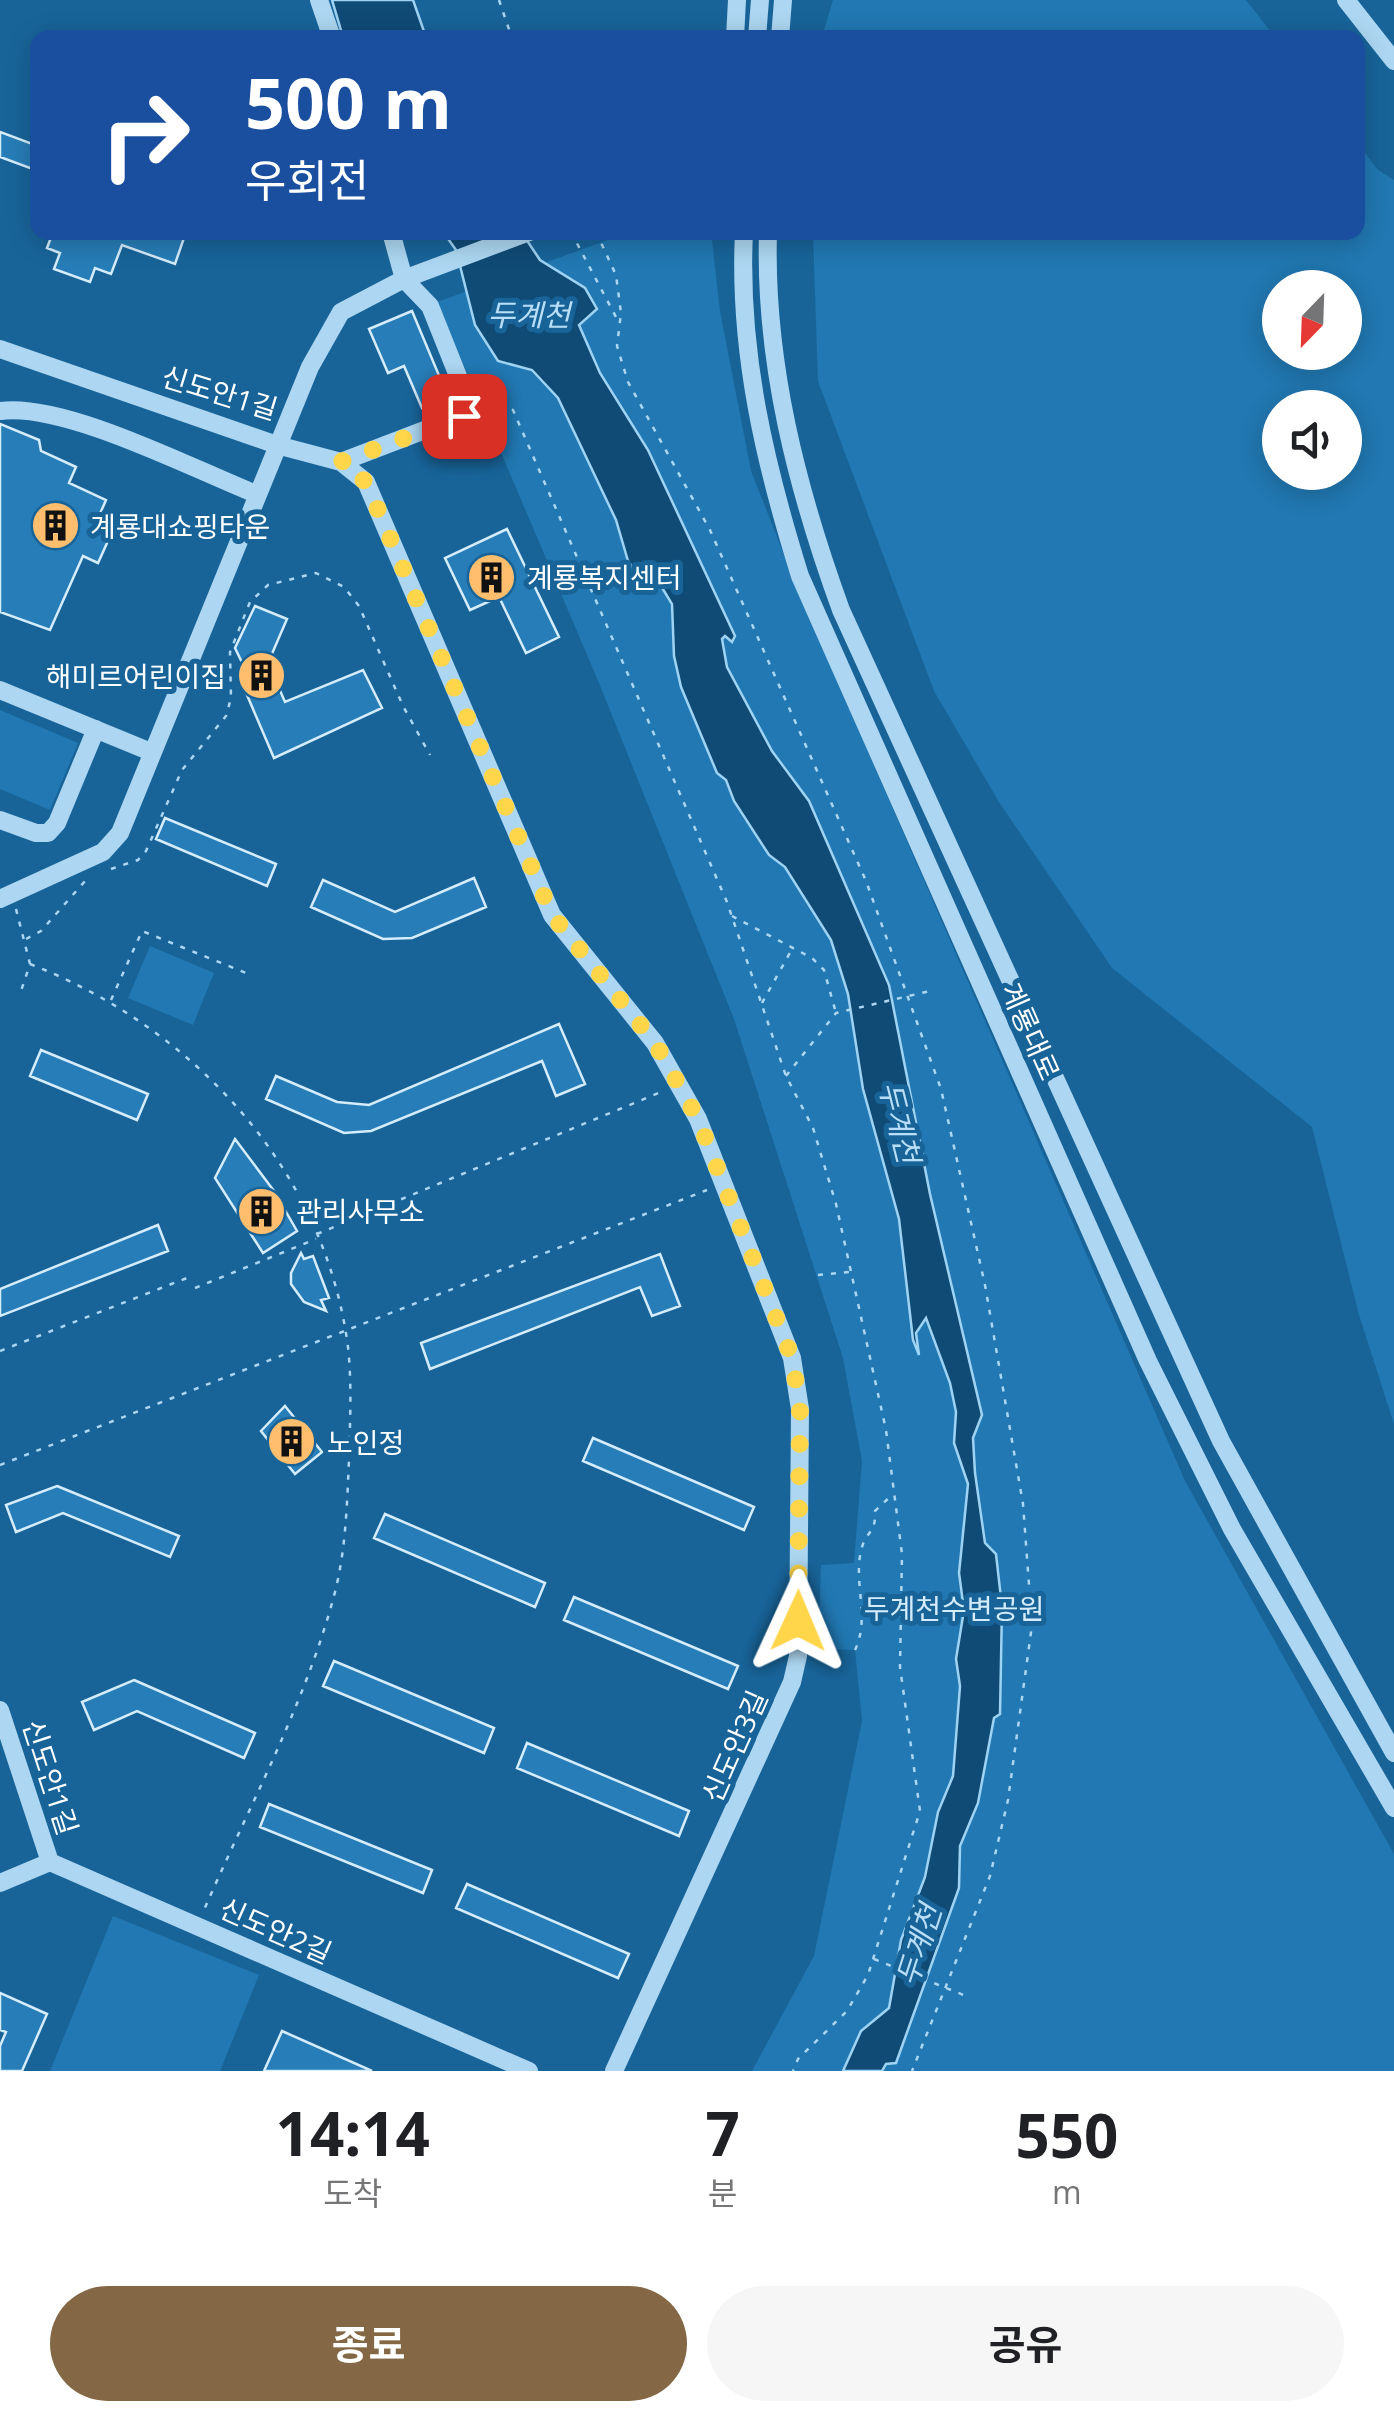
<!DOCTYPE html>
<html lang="ko">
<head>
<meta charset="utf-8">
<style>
	:root { --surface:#fff; --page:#f6f6f6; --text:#202124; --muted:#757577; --accent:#846845 }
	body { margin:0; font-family:"Open Sans","Noto Sans KR",sans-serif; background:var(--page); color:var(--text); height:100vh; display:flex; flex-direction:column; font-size:38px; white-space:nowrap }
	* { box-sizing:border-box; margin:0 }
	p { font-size:32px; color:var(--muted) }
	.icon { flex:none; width:55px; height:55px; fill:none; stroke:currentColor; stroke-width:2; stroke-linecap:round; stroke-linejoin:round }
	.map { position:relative; height:2071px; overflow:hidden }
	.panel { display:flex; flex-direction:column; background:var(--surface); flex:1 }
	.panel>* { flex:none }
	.banner { position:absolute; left:30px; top:30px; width:1335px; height:210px; border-radius:20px; box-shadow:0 5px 25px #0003; background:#1a4fa0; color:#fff; overflow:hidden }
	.needle { width:65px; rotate:203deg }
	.tools { position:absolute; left:1262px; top:270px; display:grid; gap:20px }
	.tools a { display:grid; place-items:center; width:100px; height:100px; border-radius:50%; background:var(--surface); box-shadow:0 5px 25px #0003; font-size:50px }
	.pin { position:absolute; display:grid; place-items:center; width:85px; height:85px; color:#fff; margin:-42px; border-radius:20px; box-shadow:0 5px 15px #0006 }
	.me { position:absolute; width:110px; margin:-55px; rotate:1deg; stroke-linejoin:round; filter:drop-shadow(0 0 8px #0008) }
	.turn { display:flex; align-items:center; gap:35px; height:210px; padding:0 50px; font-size:45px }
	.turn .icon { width:130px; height:130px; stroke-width:2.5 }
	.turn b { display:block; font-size:70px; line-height:85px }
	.eta { display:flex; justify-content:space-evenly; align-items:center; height:170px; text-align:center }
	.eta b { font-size:60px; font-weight:700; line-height:70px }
	.primary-button { display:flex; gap:20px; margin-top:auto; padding:20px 50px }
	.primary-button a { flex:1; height:115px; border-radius:60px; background:var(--accent); color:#fff; font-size:40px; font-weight:700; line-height:115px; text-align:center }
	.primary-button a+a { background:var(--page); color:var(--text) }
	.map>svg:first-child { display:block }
	.green { fill:#2178b2; fill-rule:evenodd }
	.water { fill:#104b76; stroke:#9fd3f3; stroke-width:2.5 }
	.building { fill:#277db7; stroke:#d4ecfc; stroke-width:2.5 }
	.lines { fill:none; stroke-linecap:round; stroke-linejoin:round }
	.path { stroke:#acd6f1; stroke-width:2.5; stroke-dasharray:5 8; stroke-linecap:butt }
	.minor { stroke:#acd6f1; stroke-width:18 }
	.route { stroke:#ffd54a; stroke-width:18; stroke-dasharray:0 32.4 }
	.labels { text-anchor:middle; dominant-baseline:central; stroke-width:10; stroke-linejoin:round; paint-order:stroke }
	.street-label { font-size:28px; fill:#fff; stroke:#186499 }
	.poi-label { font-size:28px; fill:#fff; stroke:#186499; text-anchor:start }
	.park-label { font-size:28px; fill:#d4ecfc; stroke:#186499 }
	.water-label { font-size:30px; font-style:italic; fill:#b9dff8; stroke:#186499 }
</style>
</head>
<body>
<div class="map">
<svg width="1394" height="2071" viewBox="0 0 1394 2071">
	<rect width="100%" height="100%" fill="#186499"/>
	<path class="green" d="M 833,0 L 1246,0 L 1275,37 L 822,37 Z
		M 1358,144 L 1378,170 L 1394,180 L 1394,1424 L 1359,1315 L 1312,1127 L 1112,968 L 999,802 L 934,691 L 818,381 L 813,233 L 1358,232 ZM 1280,288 L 1345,288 L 1345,352 L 1280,352 ZM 1280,408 L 1345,408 L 1345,472 L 1280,472 Z
		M 711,232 L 720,311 L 751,471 L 800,595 L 1185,1481 L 1394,1854 L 1394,2071 L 752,2071 L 814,1956 L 862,1721 L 855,1650 L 818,1649 L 821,1565 L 854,1563 L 862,1461 L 843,1358 L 734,1019 L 599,683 L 437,302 L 627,233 Z
		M 0,710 L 78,743 L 50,810 L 0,789 Z
		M 150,946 L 214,973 L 193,1025 L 128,998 Z
		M 113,1916 L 259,1975 L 220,2071 L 50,2071 Z"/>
	<path class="water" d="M 332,0 L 413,0 L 426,37 L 343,37 Z
		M 444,233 L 522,233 L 540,260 L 585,288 L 597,309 L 579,325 L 600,373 L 648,450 L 735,636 L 732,642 L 725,636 L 722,639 L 727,667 L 772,751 L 809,801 L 889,985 L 930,1194 L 982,1415 L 973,1438 L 975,1473 L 985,1543 L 996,1554 L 1002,1607 L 1000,1714 L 994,1718 L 978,1803 L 960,1846 L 959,1888 L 896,2063 L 886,2064 L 882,2071 L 843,2071 L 861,2031 L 889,2008 L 901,1940 L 925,1877 L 938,1812 L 953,1776 L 960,1686 L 956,1659 L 964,1610 L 959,1573 L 968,1484 L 954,1443 L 956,1412 L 950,1383 L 926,1318 L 916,1333 L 919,1355 L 913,1340 L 899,1219 L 863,1089 L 848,994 L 831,940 L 785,867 L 769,855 L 734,801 L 726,780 L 717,773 L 681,687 L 674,656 L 672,604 L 658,581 L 645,584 L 628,561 L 616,520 L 558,398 L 532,370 L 498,361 L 475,325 L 456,250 Z"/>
	<path class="building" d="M 0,132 L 38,146 L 38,171 L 0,157 Z
		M 53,232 L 186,232 L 175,264 L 122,245 L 111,274 L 95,268 L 90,282 L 54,269 L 60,253 L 47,248 Z
		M 412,311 L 448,397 L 422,408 L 404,366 L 388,373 L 369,329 Z
		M 0,424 L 39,440 L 41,451 L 76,467 L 69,483 L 106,500 L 99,516 L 106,519 L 112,532 L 98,563 L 83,556 L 50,630 L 0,612 Z
		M 507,529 L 559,637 L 526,653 L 499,597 L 470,610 L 445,558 Z
		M 255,606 L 287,619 L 268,663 L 285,702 L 363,670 L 382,708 L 274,758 L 244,688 L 252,683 L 235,648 Z
		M 165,818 L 276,864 L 267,886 L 156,839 Z
		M 474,878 L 486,907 L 412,938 L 383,939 L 311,907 L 323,880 L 395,912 Z
		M 559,1024 L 585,1084 L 556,1096 L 542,1061 L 371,1131 L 344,1133 L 266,1099 L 276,1076 L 337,1102 L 369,1105 Z
		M 41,1050 L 148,1094 L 137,1120 L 30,1076 Z
		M 235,1139 L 274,1191 L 297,1231 L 263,1253 L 215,1178 Z
		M 158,1225 L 168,1251 L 0,1316 L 0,1289 Z
		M 301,1253 L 304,1259 L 313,1256 L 329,1298 L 321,1300 L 326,1311 L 304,1302 L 291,1284 L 291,1273 Z
		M 660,1254 L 680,1306 L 652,1316 L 640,1287 L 430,1369 L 421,1343 Z
		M 285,1406 L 322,1452 L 295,1474 L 261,1431 Z
		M 593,1438 L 754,1507 L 744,1530 L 583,1461 Z
		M 57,1486 L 179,1536 L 170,1557 L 63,1513 L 16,1532 L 6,1505 Z
		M 385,1514 L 545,1583 L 535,1607 L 374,1538 Z
		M 574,1597 L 738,1666 L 728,1689 L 564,1620 Z
		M 334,1661 L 494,1728 L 484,1753 L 323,1686 Z
		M 134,1680 L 255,1733 L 244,1758 L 137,1711 L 94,1730 L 82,1702 Z
		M 527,1743 L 689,1811 L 679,1836 L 517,1768 Z
		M 269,1804 L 432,1870 L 423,1893 L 260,1827 Z
		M 467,1884 L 629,1954 L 618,1978 L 456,1908 Z
		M 0,1993 L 47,2014 L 22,2071 L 0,2071 L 0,2046 L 6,2032 L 0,2030 Z
		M 282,2031 L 372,2071 L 264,2071 Z"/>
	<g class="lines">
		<path class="path" d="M 499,0 L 512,38
			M 571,232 L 617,319
			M 596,232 L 616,275 L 621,313 L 617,346 L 628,382 L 710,530 L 866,881 L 941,1089 L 985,1285 L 1023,1504 L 1032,1625 L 1008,1800 L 990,1876 L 912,2071
			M 480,387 L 513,410 L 727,902 L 786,1076 L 813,1128 L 836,1204 L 886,1430 L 902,1554 L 900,1667 L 920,1811 L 868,1975 L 847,2011 L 798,2059 L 793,2071
			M 111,869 L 138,860 L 146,851 L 182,770 L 226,716 L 231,698 L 230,652 L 250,602 L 268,585 L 316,573 L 344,587 L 359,606 L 403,706 L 430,755
			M 16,909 L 30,964 L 20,994
			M 732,916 L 812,958 L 824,970 L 836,1013
			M 26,939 L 41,931 L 86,880
			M 30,964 C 193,1027 325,1169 348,1347 C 352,1384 350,1423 349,1460 C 347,1503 346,1546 336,1588 C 308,1699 249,1806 204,1910
			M 111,1000 L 142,931 L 251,975
			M 762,1003 L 792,949
			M 786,1076 L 836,1013 L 930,991
			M 317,1234 L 661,1092
			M 818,1275 L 849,1272
			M 195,1288 L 316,1239
			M 0,1351 L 192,1276
			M 0,1465 L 707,1190
			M 855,1650 C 871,1617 852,1581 862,1547 C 867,1530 876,1534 875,1511 L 893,1494
			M 874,1959 L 966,1996"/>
		<path class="minor" d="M 319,0 L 332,38
			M 1346,0 L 1394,61
			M 735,38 L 737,0
			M 757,38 L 760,0
			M 780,38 L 783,0
			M 744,232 C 738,351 765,464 800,576 L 1148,1361 L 1232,1529 L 1394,1808
			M 768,232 C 764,362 797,489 841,610 L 1221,1441 L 1394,1753
			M 0,349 L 277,445 L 341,462 L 366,482 L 552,915 L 655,1043 L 698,1119 L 792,1358 L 800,1409 L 798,1656 L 792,1682 L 614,2071
			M 0,411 C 64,402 193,469 256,494
			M 341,462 L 464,415 L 458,376 L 430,306 L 404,279 L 391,232
			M 0,690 L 151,752
			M 0,820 L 36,833 L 48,833 L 57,823 L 96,729
			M 0,899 L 103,852 L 120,833 L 310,367 L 341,312 L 404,279 L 529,232
			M 0,1710 L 50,1862
			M 0,1883 L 50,1862 L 529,2071"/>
	</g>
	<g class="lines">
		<path class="route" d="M 464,416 L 340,462 L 366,482 L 552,915 L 655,1043 L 698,1119 L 792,1358 L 800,1408 L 798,1621"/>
	</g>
	<defs>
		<symbol id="building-disc" viewBox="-11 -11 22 22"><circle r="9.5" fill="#ffbe6d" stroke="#186499"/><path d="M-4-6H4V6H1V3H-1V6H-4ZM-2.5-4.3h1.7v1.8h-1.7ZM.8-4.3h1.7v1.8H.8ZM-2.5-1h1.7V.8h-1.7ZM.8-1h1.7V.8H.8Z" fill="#111"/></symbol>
	</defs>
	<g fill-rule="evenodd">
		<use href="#building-disc" x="28" y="498" width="55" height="55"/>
		<use href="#building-disc" x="464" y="550" width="55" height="55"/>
		<use href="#building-disc" x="234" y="648" width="55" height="55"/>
		<use href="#building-disc" x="234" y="1184" width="55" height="55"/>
		<use href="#building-disc" x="264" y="1414" width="55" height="55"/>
	</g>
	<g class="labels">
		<g class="street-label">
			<text transform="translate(220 392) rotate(17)">신도안1길</text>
			<text transform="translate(1031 1031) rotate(66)">계룡대로</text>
			<text transform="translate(734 1746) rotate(-66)">신도안3길</text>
			<text transform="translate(51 1777) rotate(72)">신도안1길</text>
			<text transform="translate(276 1930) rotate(24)">신도안2길</text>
		</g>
		<g class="poi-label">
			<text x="90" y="526">계룡대쇼핑타운</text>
			<text x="527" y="577">계룡복지센터</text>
			<text x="226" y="676" text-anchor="end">해미르어린이집</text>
			<text x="296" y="1211">관리사무소</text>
			<text x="327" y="1442">노인정</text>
		</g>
		<g class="park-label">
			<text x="954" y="1608">두계천수변공원</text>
		</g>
		<g class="water-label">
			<text x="529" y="314">두계천</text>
			<text transform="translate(900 1122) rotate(76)">두계천</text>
			<text transform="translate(918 1945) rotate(-72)">두계천</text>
		</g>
	</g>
</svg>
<div class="tools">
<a><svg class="needle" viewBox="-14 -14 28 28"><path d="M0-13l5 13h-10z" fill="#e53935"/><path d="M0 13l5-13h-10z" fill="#757577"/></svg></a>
<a><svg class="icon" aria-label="sound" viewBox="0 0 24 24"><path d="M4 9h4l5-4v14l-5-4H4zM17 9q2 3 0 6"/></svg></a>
</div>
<div class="pin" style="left:464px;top:416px;background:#d93025"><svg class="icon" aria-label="arrive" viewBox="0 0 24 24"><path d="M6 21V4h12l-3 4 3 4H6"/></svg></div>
<svg class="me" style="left:798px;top:1621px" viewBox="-20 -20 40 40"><path d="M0-17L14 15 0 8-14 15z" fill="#ffd54a" stroke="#fff" stroke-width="4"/></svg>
<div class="banner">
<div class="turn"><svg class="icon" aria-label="right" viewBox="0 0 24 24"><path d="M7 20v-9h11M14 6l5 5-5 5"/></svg><div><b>500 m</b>우회전</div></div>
</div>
</div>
<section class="panel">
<div class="eta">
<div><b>14:14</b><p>도착</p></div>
<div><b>7</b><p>분</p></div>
<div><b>550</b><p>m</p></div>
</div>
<div class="primary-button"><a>종료</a><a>공유</a></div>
</section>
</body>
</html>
